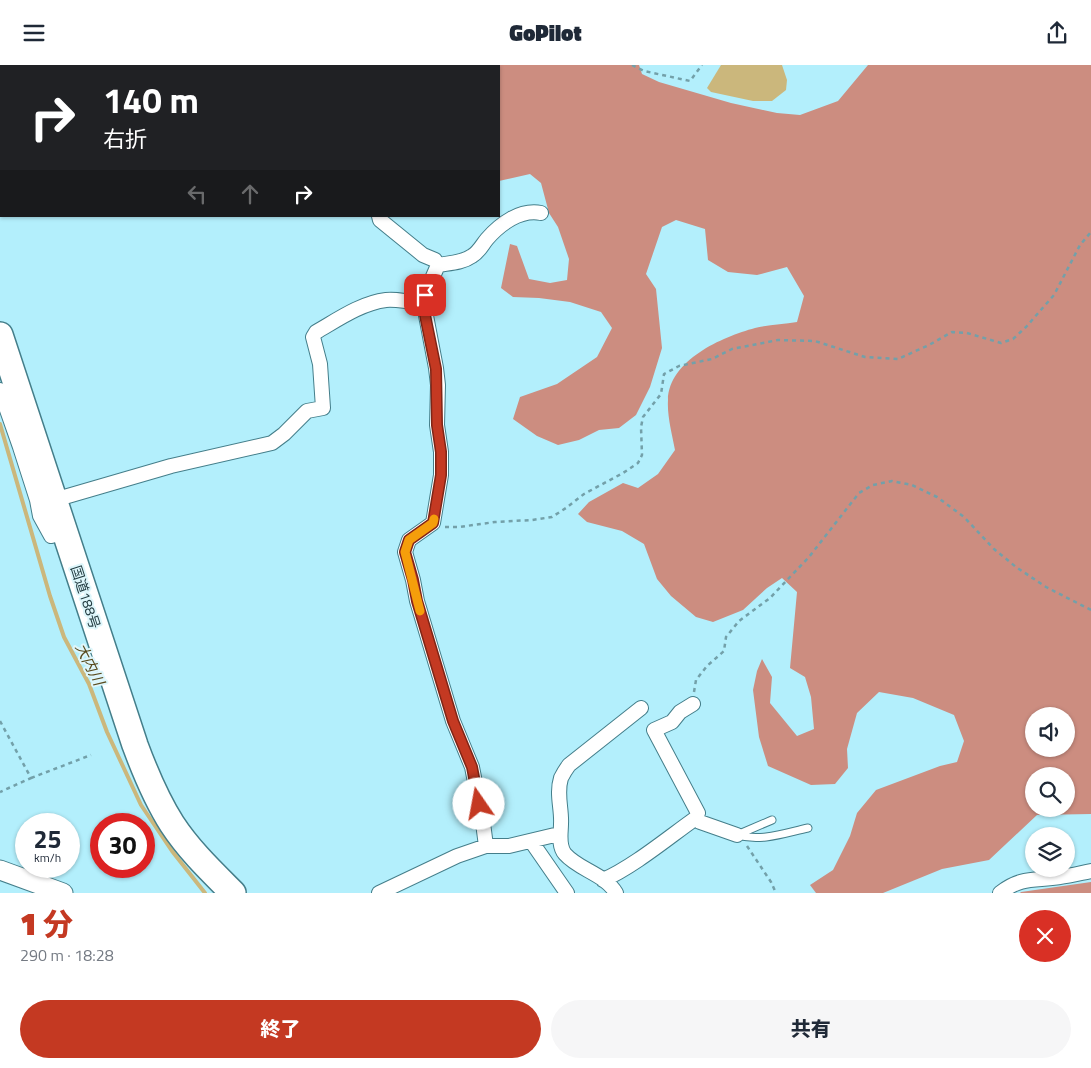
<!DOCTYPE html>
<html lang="ja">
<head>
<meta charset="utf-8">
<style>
	:root { --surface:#fff; --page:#f6f6f7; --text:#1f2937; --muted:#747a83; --accent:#c43922 }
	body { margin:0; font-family:"Titillium Web","Noto Sans JP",sans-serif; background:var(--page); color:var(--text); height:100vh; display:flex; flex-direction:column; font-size:19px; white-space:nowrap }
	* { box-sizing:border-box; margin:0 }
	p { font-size:16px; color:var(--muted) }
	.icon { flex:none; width:28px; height:28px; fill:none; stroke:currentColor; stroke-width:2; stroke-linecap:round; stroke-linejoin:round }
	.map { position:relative; height:828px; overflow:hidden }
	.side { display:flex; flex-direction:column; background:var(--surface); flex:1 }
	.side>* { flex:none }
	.hud { position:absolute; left:0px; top:0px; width:500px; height:152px; box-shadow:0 1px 4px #0004; background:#202124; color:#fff; overflow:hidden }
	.controls { position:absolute; left:1025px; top:642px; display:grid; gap:10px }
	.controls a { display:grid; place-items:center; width:50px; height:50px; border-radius:50%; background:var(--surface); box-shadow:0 1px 4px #0004; font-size:25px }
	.speed { position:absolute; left:15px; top:748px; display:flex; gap:10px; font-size:25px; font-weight:700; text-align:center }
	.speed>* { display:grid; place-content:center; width:65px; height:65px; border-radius:50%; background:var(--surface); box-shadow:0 1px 4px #0004; line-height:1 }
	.speed small { font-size:12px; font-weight:400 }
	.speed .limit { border:8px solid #d22; background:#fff; color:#111 }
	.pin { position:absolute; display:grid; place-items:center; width:42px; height:42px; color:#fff; margin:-21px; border-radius:10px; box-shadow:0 2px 8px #0006 }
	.me { position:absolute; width:55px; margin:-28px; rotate:348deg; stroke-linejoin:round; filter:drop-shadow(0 0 4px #0008) }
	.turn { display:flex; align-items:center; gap:18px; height:105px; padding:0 20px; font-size:22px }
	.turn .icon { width:65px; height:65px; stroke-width:2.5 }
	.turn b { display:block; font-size:35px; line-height:42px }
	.lanes { display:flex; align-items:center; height:48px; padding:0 20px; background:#0003; justify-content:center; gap:25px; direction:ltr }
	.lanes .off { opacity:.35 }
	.round { display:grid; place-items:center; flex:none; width:52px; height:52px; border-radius:26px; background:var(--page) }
	.head { display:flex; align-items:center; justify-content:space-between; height:85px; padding:0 20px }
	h1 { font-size:30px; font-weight:800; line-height:38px; color:var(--accent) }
	.primary-button { display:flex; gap:10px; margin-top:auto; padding:10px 20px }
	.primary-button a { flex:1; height:58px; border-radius:30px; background:var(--accent); color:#fff; font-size:20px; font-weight:800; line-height:58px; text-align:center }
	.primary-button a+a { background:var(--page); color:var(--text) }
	header { display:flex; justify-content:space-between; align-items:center; height:65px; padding:0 20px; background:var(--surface); font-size:22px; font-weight:800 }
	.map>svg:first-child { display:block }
	.forest { fill:#cc8d80; fill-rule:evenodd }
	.water { fill:#cbb77c }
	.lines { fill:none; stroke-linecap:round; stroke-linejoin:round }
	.stream { stroke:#cbb77c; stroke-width:4 }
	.lane-casing { stroke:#447e8a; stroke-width:9 }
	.street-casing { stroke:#447e8a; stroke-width:16 }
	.secondary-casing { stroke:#447e8a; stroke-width:21 }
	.highway-casing { stroke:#447e8a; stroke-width:28 }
	.path { stroke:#73a0a9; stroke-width:2.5; stroke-dasharray:4 4; stroke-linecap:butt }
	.lane { stroke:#fff; stroke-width:7 }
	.street { stroke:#fff; stroke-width:14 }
	.secondary { stroke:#fff; stroke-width:19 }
	.highway { stroke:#fff; stroke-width:25 }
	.route-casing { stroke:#7f2516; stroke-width:12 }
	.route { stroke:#c43922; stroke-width:9 }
	.slow { stroke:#f59e0b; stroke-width:9 }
	.labels { text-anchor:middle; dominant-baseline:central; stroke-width:4; stroke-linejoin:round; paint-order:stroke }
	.street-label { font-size:14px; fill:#223b40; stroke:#def6fb }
	.water-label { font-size:15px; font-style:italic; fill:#584a1d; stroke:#def6fb }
</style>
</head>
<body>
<header><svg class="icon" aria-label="menu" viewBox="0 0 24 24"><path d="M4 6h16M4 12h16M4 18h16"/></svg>GoPilot<svg class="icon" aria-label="share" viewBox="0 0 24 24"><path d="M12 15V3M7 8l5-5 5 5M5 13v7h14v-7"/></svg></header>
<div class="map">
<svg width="1091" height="828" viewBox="0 0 1091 828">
	<rect width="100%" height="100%" fill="#b3effc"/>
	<path class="forest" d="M 483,0 L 639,0 L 642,9 L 659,17 L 731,38 L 777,48 L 800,50 L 838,36 L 868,0 L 1091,0 L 1091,749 L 1037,750 L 989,795 L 942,804 L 883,828 L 816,828 L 810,820 L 833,805 L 850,771 L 857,748 L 876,725 L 940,701 L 957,697 L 964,676 L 954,650 L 913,633 L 879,627 L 857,648 L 847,684 L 848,703 L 835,719 L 811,720 L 768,701 L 759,672 L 753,625 L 757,606 L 762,594 L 772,612 L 770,638 L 797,671 L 814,664 L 811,632 L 805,612 L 790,603 L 797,527 L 782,513 L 767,523 L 743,545 L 713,557 L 696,552 L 671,531 L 657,514 L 644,479 L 622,466 L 587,457 L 578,449 L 589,437 L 623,418 L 638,423 L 658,409 L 675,385 C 672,369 667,351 668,335 C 669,295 722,272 755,263 C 768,260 783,259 797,257 L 804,231 L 787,202 L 757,210 L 728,207 L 708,195 L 705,164 L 676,155 L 662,162 L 646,209 L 656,224 L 662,283 L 650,322 L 636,350 L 619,363 L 599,365 L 579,375 L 558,380 L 537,371 L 513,354 L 520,332 L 557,319 L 597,292 L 612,263 L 601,247 L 570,237 L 539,233 L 513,232 L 501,223 L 510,179 L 517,181 L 529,214 L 550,218 L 567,215 L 569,194 L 558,162 L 549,148 L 541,118 L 530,109 L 499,116 L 499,1 L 482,1 ZM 1034,651 L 1066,651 L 1066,684 L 1034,684 ZM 1034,711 L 1066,711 L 1066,744 L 1034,744 Z
		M 1091,817 L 1091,828 L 1020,828 L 1021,827 Z"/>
	<path class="water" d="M 721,0 L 782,0 L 787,15 L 786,25 L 772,36 L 753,36 L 711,27 L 707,23 Z"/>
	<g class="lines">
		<path class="stream" d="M 0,359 L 50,531 L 64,572 L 89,619 L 107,667 L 141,740 L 172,786 L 205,828"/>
		<defs>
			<path id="lane" d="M 62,0 L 63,1
				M 737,770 C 761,777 785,768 808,763
				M 737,770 L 772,755"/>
			<path id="street" d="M 271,1 L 272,0
				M 0,71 L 1,70
				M 379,151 L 380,155 L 423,190 L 435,195 L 438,200 L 425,230 L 424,240 L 436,303 L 438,320 L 437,360 L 441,387 L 441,410 L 433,458 L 409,475 L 405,487 L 413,515 L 417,536 L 453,656 L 472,702 L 483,758 L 486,781
				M 438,200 C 449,198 462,198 472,191 C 479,187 482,180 487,174 C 500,159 520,144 541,148
				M 0,325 L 20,382 L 37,435 L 40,451 L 51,471 L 64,467
				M 54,435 L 171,401 L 272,378 L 284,369 L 307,346 L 323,343 L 320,299 L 313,272 L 316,267 C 337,255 361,238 386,235 C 399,234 411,237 424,240
				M 696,753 L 700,757 L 737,770
				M 531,776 L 567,828
				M 603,815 C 633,802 669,772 696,753 L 698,748 L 654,665 L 672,657 L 680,647 L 693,639
				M 379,828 L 457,791 L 486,781 L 509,781 L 559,769
				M 616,828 C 605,809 579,805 565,789 C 558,781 561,768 561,759 C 562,744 556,729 561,713 C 563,709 566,704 569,700 L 641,643
				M 1000,828 C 1022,811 1035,816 1060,812 C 1070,811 1081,808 1091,806"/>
			<path id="secondary" d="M 0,805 L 63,828"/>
			<path id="highway" d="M 0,270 L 135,680 C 145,707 156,734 172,759 C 189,785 211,806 233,828"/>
		</defs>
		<use href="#lane" class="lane-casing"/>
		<use href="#street" class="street-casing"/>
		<use href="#secondary" class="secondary-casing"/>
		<use href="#highway" class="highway-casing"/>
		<path class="path" d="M 632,0 L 644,6 L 690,16 L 702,0
			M 354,1 L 355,0
			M 445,462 L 459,462 L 495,457 L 532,455 L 552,452 L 566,443 L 584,429 L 623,408 L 638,398 L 642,390 L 641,362 L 643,352 L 661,329 L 664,309 L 679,301 L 712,294 L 732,284 L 778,275 L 815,276 L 865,292 L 898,294 L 929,280 L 952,267 L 967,268 L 1001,278 L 1013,274 L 1026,262 L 1054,230 L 1080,180 L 1091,167
			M 694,627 L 696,615 L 707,601 L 724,586 L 726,572 L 739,556 L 770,533 L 809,492 L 859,428 L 873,420 L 892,416 L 912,420 L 937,432 L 964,452 L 994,484 L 1016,502 L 1046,522 L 1091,545
			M 0,656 L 31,713 L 0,727
			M 31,713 L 91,690
			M 747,781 L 771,817 L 776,828"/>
		<use href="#lane" class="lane"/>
		<use href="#street" class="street"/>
		<use href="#secondary" class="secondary"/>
		<use href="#highway" class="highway"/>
	</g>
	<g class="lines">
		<defs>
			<path id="route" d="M 425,230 L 424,240 L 425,250 L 436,304 L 437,360 L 441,387 L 441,410 L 433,458 L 409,475 L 405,487 L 413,515 L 417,536 L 453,656 L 472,702 L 479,739"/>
		</defs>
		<use href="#route" class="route-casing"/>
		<use href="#route" class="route"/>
		<path class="slow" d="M 420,546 L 405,487 L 409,475 L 433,458 L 434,454"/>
	</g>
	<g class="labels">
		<g class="street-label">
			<text transform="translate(86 532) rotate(72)">国道188号</text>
		</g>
		<g class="water-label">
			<text transform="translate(90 599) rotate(63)">大内川</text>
		</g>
	</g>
</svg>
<div class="controls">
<a><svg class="icon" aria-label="sound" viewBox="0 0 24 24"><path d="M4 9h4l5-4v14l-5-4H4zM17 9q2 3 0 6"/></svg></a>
<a><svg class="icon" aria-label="search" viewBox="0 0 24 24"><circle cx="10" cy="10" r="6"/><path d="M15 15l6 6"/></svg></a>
<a><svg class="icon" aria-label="layers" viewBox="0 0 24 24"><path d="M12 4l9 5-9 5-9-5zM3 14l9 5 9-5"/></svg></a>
</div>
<div class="speed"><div>25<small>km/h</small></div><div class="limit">30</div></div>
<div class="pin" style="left:425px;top:230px;background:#d93025"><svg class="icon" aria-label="arrive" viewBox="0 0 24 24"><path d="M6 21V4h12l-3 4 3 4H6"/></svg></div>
<svg class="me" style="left:479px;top:739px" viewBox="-20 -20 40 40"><circle r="19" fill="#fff"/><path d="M0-13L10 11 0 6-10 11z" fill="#c43922"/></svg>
<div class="hud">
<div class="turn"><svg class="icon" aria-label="right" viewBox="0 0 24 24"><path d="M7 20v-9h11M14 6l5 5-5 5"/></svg><div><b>140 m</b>右折</div></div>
<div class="lanes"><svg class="icon off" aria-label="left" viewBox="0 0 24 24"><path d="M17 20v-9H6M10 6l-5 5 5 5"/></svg><svg class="icon off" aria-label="ahead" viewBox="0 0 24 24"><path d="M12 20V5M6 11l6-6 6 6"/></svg><svg class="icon" aria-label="right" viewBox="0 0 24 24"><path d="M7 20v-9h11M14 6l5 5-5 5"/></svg></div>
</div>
</div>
<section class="side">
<div class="head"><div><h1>1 分</h1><p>290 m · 18:28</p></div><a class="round" style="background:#d93025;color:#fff"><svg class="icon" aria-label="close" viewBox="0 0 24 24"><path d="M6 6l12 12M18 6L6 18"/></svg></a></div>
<div class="primary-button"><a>終了</a><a>共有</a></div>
</section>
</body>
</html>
